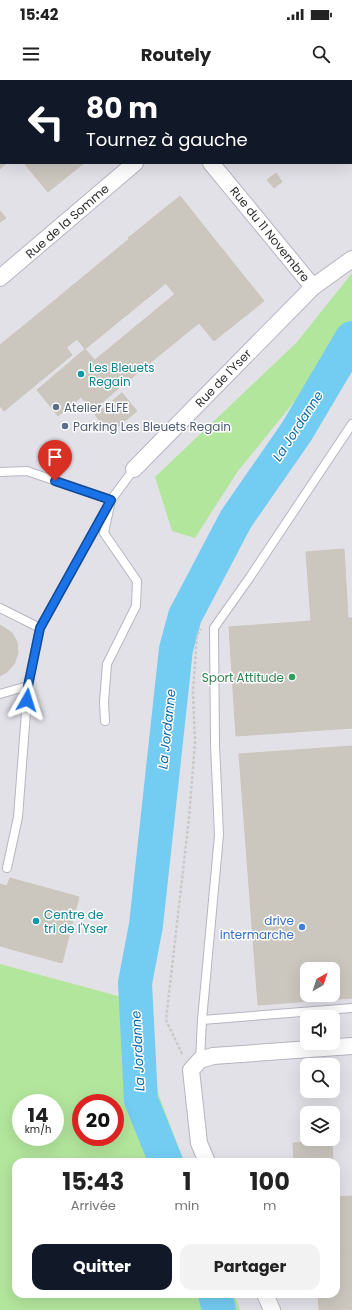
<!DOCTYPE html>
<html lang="fr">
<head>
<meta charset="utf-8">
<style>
	:root { --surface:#fff; --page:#f2f2f2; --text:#222; --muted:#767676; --accent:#111827 }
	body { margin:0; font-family:Poppins,sans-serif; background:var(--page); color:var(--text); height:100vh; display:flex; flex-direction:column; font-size:15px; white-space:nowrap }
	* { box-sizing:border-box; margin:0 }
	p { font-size:13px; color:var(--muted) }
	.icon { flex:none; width:22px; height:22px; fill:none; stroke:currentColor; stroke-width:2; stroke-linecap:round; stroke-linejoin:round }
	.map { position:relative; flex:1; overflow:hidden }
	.details { position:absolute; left:12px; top:1078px; width:328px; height:140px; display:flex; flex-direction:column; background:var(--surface); border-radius:12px; box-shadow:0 4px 16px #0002 }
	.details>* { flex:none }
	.banner { position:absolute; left:0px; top:0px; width:352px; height:84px; box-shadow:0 4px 16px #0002; background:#111827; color:#fff; overflow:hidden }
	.needle { width:26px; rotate:39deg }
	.fabs { position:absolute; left:300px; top:882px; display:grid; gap:8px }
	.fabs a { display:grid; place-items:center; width:40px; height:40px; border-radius:8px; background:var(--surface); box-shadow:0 4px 16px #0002; font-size:20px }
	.speed { position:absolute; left:12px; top:1014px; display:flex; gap:8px; font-size:20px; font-weight:700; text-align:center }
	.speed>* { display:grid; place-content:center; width:52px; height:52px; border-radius:50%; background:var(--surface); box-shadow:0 4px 16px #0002; line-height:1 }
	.speed small { font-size:10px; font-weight:400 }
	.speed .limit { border:6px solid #d22; background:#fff; color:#111 }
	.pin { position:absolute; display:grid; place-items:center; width:34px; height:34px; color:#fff; margin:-41px -17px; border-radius:50% 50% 50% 0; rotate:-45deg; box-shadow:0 0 4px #0007 }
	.pin .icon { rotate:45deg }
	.me { position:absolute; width:44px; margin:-22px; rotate:6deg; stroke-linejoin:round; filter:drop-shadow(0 0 3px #0008) }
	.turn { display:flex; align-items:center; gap:14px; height:84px; padding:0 20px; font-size:18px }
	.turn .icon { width:52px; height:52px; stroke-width:2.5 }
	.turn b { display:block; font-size:28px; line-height:34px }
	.eta { display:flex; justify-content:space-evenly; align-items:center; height:68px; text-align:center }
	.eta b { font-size:24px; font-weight:700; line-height:28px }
	.button { display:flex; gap:8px; margin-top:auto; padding:8px 20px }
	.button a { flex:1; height:46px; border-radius:12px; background:var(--accent); color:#fff; font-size:16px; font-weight:700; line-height:46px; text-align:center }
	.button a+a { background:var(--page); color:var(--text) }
	.status { display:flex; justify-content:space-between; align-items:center; height:28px; padding:0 20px; background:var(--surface); direction:ltr }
	.status svg { height:11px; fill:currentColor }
	header { display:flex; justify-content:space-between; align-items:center; height:52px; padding:0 20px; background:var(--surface); font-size:18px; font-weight:700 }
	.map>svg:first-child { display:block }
	.industrial { fill:#e3e1e8; fill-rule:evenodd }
	.green { fill:#b3e69d; fill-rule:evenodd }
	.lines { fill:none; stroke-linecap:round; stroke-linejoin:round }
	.river { stroke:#73ccf2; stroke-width:34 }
	.building { fill:#cbc7bf; stroke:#cbc5ba; fill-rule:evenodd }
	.lane-casing { stroke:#b4b6c1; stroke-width:10 }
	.street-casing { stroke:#b4b6c1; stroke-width:18 }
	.path { stroke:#c9c9c9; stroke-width:2.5; stroke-dasharray:3 2; stroke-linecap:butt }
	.lane { stroke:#fff; stroke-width:8 }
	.street { stroke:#fff; stroke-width:16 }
	.route-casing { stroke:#114b97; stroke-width:10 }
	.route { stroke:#1a73e8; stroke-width:7 }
	.culture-dot { fill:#0f9aa8; stroke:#fff; stroke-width:1.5 }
	.service-dot { fill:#5c6f8a; stroke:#fff; stroke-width:1.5 }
	.leisure-dot { fill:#2e9e5b; stroke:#fff; stroke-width:1.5 }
	.shop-dot { fill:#3f7fe0; stroke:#fff; stroke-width:1.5 }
	.labels { text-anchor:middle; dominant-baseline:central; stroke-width:3; stroke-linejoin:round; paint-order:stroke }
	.street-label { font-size:12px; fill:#2e2e2e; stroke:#fff }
	.culture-label { font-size:12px; fill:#0d838f; stroke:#fff; text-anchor:start }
	.service-label { font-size:12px; fill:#4e5e75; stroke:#fff; text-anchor:start }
	.leisure-label { font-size:12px; fill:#27864d; stroke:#fff; text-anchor:end }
	.shop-label { font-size:12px; fill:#366cbe; stroke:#fff; text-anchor:end }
	.water-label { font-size:13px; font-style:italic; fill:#0b6ba5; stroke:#fff }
</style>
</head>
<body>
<div class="status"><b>15:42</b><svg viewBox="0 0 49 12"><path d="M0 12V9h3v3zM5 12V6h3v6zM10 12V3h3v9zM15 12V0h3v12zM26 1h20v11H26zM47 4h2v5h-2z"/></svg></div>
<header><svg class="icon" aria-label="menu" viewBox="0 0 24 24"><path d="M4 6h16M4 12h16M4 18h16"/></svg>Routely<svg class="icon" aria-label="search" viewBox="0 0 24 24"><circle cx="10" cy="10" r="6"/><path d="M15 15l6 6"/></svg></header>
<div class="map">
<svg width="352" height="1230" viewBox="0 0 352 1230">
	<rect width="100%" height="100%" fill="#efe9e1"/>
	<path class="industrial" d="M 0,0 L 352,0 L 352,1230 L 240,1230 L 234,1214 L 336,1214 L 336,1082 L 184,1082 L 122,917 L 0,884 ZM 1,1 L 351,1 L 351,83 L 1,83 ZM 307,889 L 333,889 L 333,915 L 307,915 ZM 307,937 L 333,937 L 333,963 L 307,963 ZM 307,985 L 333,985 L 333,1011 L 307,1011 ZM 307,1033 L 333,1033 L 333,1059 L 307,1059 Z"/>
	<path class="green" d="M 352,193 L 352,245 L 294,322 L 238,391 L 195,458 L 172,451 L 155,397 L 297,262 Z
		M 0,884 L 122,917 L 184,1082 L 16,1082 L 16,1214 L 234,1214 L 240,1230 L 0,1230 ZM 21,1023 L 55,1023 L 55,1057 L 21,1057 ZM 81,1023 L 115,1023 L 115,1057 L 81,1057 Z"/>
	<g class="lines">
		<path class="river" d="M 166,1082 L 141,1020 L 135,903 L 146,845 L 176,569 L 185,536 L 236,439 L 297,351 L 352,258
			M 215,1214 L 219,1230"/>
	</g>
	<path class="building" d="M 0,0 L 48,0 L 1,1 L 1,33 Z
		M 248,0 L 275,0 L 248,1 Z
		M 0,56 L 1,83 L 7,83 L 0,89 Z
		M 24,83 L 84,83 L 48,112 Z
		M 276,93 L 282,102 L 274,108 L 267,100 Z
		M 180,116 L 223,170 L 173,212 L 128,158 Z
		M 0,131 L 6,138 L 0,142 Z
		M 129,159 L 166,203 L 85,269 L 49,225 Z
		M 223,170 L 264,221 L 214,261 L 173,212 Z
		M 175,214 L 199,243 L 119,308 L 95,280 Z
		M 49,225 L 77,259 L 0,321 L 0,265 Z
		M 66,267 L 72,275 L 4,331 L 0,326 L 0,321 Z
		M 85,269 L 119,308 L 92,331 L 81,317 L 58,336 L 37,310 Z
		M 122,313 L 137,331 L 110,353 L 95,335 Z
		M 344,469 L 348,538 L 352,538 L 352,648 L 236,656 L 229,547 L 311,541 L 306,472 Z
		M 0,545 L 12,553 L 17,562 L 18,573 L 14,584 L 7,592 L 0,596 Z
		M 352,666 L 352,799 L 249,806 L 239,674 Z
		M 10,798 L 79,817 L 62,883 L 0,866 L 0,804 L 7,806 Z
		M 352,799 L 352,918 L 258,925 L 249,806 ZM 307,889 L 333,889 L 333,915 L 307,915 Z
		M 332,1061 L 333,1082 L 294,1082 L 293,1063 Z
		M 352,1116 L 352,1173 L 336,1173 L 336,1117 Z
		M 336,1173 L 352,1173 L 352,1229 L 319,1230 L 318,1214 L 336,1214 Z"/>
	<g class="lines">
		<defs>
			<path id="lane" d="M 0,392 L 27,391 L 111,420 L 134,389
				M 0,528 L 40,548
				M 0,614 L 28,606
				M 7,788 L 18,737 L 28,606 L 40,548 L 111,420 L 104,453 L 137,501 L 136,526 L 107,584 L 104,622 L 105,641
				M 202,940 L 352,928
				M 200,980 L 202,940 L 219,755 L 215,664 L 214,548 L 250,497 L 352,344"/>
			<path id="street" d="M 143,0 L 144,1
				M 211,83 L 313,207 L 352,179
				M 0,198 L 135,83
				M 134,389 L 313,207
				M 207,1082 L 199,1063 L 191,990 L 200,980 L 213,976 L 352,966
				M 265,1214 L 272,1230"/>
		</defs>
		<use href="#lane" class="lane-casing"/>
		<use href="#street" class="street-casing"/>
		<path class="path" d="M 182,974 L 166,940 L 189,738 L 195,662 L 193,613 L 197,555 L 201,549"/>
		<use href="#lane" class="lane"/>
		<use href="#street" class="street"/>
	</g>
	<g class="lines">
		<defs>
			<path id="route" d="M 27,620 L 28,606 L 40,548 L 111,420 L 55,401"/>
		</defs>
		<use href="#route" class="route-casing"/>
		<use href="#route" class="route"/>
	</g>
	<g class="culture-dot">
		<circle cx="81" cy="294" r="4"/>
		<circle cx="36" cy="841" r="4"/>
	</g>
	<g class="service-dot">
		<circle cx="56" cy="327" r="4"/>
		<circle cx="65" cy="346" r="4"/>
	</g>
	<circle class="leisure-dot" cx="292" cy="597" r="4"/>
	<circle class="shop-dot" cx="302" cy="847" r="4"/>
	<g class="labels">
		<g class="street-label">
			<text transform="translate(67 141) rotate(-41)">Rue de la Somme</text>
			<text transform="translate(270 154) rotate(51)">Rue du 11 Novembre</text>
			<text transform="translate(223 298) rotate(-46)">Rue de l'Yser</text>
		</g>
		<g class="culture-label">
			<text x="89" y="287">Les Bleuets<tspan x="89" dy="14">Regain</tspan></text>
			<text x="44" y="834">Centre de<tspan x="44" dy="14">tri de l'Yser</tspan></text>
		</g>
		<g class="service-label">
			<text x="64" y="327">Atelier ELFE</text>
			<text x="73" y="346">Parking Les Bleuets Regain</text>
		</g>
		<g class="leisure-label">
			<text x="284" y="597">Sport Attitude</text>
		</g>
		<g class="shop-label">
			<text x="294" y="840">drive<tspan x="294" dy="14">intermarche</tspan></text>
		</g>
		<g class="water-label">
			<text transform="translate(298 346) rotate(-57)">La Jordanne</text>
			<text transform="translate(167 649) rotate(-84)">La Jordanne</text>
			<text transform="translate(138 971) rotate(-93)">La Jordanne</text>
		</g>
	</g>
</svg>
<div class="fabs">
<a><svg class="needle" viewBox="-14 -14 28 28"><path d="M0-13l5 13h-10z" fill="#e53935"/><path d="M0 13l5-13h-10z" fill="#767676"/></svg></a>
<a><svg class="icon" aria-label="sound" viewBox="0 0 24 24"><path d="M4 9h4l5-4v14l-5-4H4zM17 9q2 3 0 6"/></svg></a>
<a><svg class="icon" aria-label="search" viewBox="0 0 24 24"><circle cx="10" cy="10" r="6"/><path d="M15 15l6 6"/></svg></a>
<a><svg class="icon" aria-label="layers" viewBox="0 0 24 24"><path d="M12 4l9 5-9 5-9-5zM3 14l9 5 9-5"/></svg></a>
</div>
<div class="speed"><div>14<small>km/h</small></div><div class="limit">20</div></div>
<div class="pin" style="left:55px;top:401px;background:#d93025"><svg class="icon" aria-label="arrive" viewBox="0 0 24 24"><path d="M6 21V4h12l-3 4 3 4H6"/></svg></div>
<svg class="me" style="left:27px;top:620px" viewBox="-20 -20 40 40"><path d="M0-17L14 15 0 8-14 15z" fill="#1a73e8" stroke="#fff" stroke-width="4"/></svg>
<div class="banner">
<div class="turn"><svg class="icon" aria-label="left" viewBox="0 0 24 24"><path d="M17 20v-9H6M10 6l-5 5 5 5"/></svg><div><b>80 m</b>Tournez à gauche</div></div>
</div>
<section class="details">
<div class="eta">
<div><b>15:43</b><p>Arrivée</p></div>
<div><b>1</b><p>min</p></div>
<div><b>100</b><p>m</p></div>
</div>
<div class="button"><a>Quitter</a><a>Partager</a></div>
</section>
</div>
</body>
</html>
